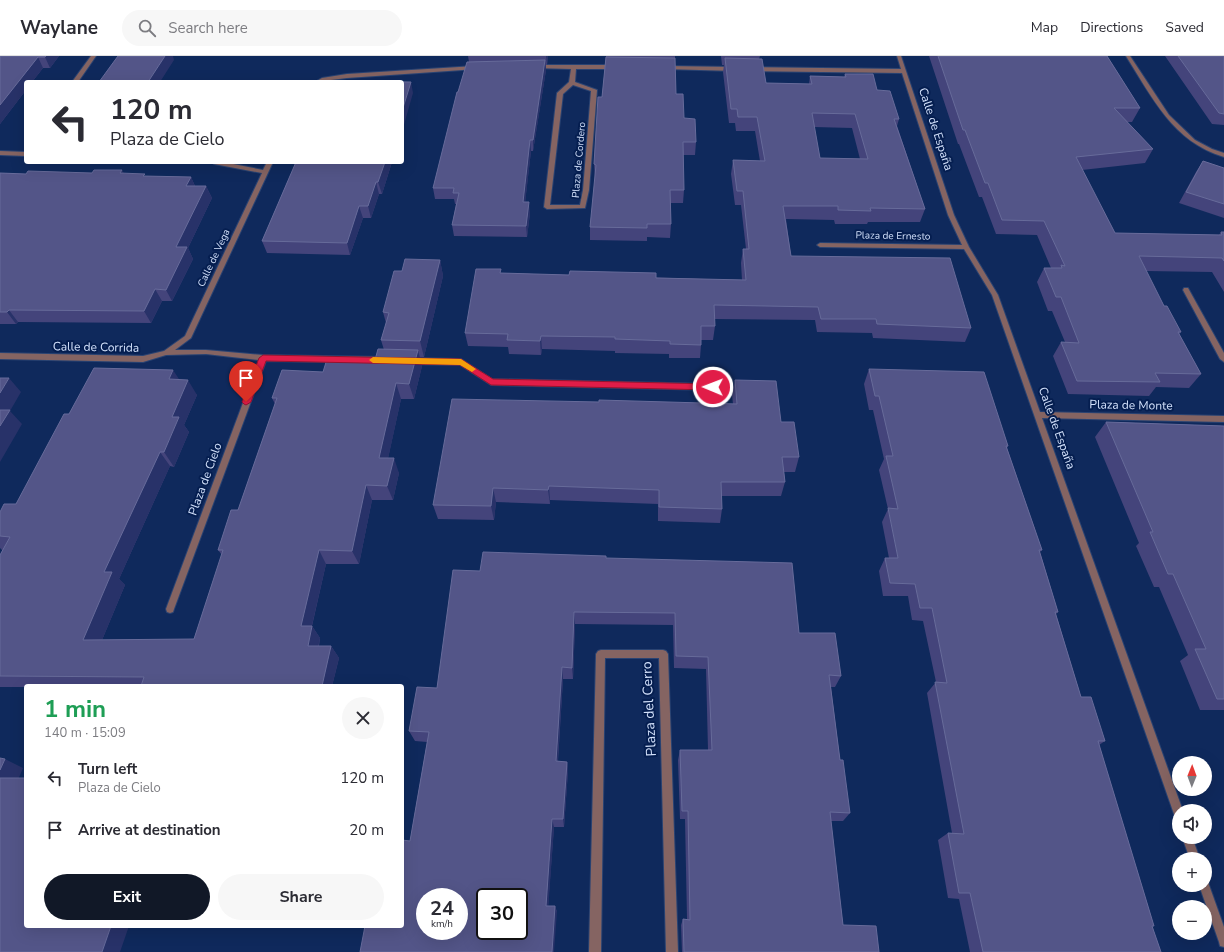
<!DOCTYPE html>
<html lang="en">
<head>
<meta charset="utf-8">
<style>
	:root { --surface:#fff; --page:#f7f7f7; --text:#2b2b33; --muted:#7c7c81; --line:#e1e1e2; --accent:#111827 }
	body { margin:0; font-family:"Nunito Sans",sans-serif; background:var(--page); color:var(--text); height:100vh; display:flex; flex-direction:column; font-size:15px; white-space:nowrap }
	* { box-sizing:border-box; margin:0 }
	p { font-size:13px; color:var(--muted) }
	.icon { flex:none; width:22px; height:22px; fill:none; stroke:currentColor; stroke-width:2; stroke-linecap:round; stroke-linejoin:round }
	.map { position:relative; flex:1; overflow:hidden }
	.panel { position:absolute; left:24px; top:628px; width:380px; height:244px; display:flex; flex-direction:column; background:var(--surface); border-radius:4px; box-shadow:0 4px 16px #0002 }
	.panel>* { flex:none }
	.top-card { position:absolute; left:24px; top:24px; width:380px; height:84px; border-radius:4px; box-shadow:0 4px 16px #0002; background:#fff; color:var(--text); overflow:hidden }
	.needle { width:26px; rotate:1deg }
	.tools { position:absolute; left:1172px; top:700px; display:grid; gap:8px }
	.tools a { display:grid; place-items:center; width:40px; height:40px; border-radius:50%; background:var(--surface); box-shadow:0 4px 16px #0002; font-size:20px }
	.speed { position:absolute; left:416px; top:832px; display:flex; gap:8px; font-size:20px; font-weight:700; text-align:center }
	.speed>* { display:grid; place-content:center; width:52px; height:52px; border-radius:50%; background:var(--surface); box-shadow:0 4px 16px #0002; line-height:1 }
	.speed small { font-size:10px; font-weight:400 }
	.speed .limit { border:2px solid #111; border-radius:6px; background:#fff; color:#111 }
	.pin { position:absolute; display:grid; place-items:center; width:34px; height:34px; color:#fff; margin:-41px -17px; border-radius:50% 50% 50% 0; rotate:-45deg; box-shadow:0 0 4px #0007 }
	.pin .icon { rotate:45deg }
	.me { position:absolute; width:44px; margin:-22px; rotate:271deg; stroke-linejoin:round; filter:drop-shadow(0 0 3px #0008) }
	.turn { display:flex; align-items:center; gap:14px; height:84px; padding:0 20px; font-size:18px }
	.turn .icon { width:52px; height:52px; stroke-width:2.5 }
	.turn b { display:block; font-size:28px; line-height:34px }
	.round { display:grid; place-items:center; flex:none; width:42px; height:42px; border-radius:21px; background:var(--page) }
	.head { display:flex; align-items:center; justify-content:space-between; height:68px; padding:0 20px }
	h1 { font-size:24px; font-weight:700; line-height:30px; color:#1e9e55 }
	.primary-button { display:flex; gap:8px; margin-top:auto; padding:8px 20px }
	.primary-button a { flex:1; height:46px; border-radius:24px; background:var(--accent); color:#fff; font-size:16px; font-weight:700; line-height:46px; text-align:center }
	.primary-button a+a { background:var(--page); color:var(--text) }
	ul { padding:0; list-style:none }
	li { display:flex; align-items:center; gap:12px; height:52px; padding:0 20px }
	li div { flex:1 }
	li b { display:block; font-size:15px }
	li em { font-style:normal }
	header { display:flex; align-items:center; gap:24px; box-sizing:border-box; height:56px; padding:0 20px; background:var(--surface); border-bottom:1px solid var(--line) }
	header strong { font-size:19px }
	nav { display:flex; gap:22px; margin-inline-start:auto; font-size:14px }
	.search { width:280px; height:36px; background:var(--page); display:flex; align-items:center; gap:10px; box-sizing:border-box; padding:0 14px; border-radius:22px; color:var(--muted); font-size:15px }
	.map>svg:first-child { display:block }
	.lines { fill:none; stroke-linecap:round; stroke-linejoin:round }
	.minor-casing { stroke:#2a4372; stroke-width:2 }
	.minor { fill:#856462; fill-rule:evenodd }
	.wall { fill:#44447b; fill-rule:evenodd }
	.shaded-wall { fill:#283269 }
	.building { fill:#535588; stroke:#676b9a; fill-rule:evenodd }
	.route { fill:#e11d48; stroke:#92132f }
	.slow { fill:#f59e0b }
	.labels { text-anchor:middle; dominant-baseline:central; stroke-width:4; stroke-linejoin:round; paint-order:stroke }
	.far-street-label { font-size:10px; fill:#d3e1fb; stroke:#051e50 }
	.street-label { font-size:12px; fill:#d3e1fb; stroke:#051e50 }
	.near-street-label { font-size:14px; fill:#d3e1fb; stroke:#051e50 }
</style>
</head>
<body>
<header>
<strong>Waylane</strong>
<div class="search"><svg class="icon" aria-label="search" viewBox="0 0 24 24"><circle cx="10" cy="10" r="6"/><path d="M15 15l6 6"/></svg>Search here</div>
<nav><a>Map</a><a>Directions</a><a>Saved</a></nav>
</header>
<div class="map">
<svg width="1224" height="896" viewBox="0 0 1224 896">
	<rect width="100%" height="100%" fill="#0f295c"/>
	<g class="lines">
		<defs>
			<path id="minor" d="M 91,0 L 96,0 L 78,26 L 72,26 Z
				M 897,0 L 901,0 L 954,159 L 969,191 L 998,239 L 1040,356 L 1224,360 L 1224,366 L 1042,362 L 1183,755 L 1179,755 L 1179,763 L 1175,762 L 1174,758 L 992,239 L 964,193 L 820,191 L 817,189 L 820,187 L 962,189 L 948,159 L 902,17 L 752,15 L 749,13 L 752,11 L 901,13 Z
				M 1126,0 L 1130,0 L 1169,59 L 1195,84 L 1212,93 L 1224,97 L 1224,101 C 1173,86 1152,41 1126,0 Z
				M 536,9 L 615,9 L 618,11 L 615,13 L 576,13 L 575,26 L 597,34 L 589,134 L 585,152 L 547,153 L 544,151 L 557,37 L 569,26 L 571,13 L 534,12 L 534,10 ZM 573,29 L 591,35 L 583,134 L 580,149 L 550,149 L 563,38 Z
				M 475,10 L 477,11 L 477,13 L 347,22 L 315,26 L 322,22 L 347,18 Z
				M 666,10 L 735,11 L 738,13 L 735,15 L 664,13 L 663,12 Z
				M 0,95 L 26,96 L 26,100 L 0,99 Z
				M 211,106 L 223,106 L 263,114 L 267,106 L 273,106 L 191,282 L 175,294 L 206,294 L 263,299 L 386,301 L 390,304 L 386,307 L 266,305 L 174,553 L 173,556 L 170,557 L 167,556 L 166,553 L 259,304 L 206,298 L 166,299 L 143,306 L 0,303 L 0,297 L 143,300 L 164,295 L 185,280 L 262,117 L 214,108 Z
				M 1184,232 L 1188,232 L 1224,297 L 1224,306 L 1220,303 L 1183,234 Z
				M 410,302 L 461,303 L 492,323 L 713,328 L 717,331 L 713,334 L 491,329 L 460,309 L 410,308 L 406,305 Z
				M 601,594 L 663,594 L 666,595 L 668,598 L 678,896 L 666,896 L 659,602 L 605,602 L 601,896 L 589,896 L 596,598 L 598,595 Z
				M 1182,781 L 1192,781 L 1200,803 L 1190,803 Z
				M 1205,824 L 1208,825 L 1209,829 L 1224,871 L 1224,891 L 1220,890 L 1219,886 L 1199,829 L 1205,829 Z"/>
		</defs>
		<use href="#minor" class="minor-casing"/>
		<use href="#minor" class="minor"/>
	</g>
	<path class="wall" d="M 0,0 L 59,0 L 50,12 L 43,12 L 32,26 L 26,26 L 26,34 L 0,68 Z
		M 468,0 L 548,0 L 547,9 L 546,9 L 546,14 L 533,95 L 531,95 L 525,146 L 530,157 L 527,181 L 454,180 L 452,169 L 456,148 L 455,148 L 454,143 L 435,143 L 433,132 L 458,36 L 469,6 Z
		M 606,0 L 675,0 L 676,38 L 684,62 L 696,86 L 695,99 L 683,99 L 684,134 L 683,147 L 671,147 L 671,168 L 670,182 L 647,181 L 647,185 L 590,184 L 590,171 L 595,122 L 594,108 L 602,41 Z
		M 721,0 L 760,0 L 759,3 L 766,27 L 809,28 L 810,20 L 844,21 L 845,18 L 877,34 L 899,63 L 897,70 L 925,153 L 920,166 L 868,166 L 867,168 L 835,168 L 834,164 L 786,163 L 791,200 L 971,272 L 965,286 L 873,282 L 872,277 L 817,276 L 815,264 L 714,263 L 715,270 L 713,284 L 701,284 L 701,289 L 700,302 L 669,302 L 669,298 L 615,297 L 615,295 L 542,293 L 541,299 L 509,298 L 508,291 L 468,290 L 465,277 L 501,217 L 742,224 L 741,207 L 743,193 L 746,193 L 741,149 L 735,149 L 731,118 L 733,104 L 760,105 L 755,75 L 736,75 L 735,67 L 729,67 L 723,16 L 724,9 L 722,9 ZM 814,71 L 852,72 L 860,103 L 820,102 Z
		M 929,0 L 1107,0 L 1140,52 L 1132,66 L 1127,66 L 1153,93 L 1145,107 L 1082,114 L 1115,177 L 1219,179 L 1221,176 L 1224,176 L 1224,236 L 1212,216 L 1146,215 L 1164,250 L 1181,276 L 1179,278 L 1201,318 L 1189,332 L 1156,331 L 1149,340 L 1068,338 L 1053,300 L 1061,286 L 1065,286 L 1052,255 L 1048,255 L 1037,226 L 1044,212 L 1051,212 L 1037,179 L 996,178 L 982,141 L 979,141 L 959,88 L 958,88 Z
		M 1165,0 L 1224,0 L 1224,69 L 1212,68 Z
		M 1203,105 L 1224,112 L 1224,162 L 1179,147 L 1196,116 Z
		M 296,106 L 392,106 L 382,138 L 379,138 L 371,162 L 363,162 L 350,199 L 267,197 L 262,185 Z
		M 0,117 L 26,118 L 124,118 L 146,120 L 191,121 L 195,130 L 206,130 L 212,142 L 188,192 L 193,203 L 172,245 L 162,245 L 151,267 L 18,266 L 16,268 L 0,268 Z
		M 440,204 L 443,220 L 424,301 L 419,301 L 422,310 L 414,343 L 401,343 L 388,402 L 399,417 L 393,444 L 372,444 L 359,508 L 326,508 L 312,570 L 320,582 L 319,590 L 331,590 L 339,602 L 332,630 L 26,630 L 26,631 L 0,631 L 0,499 L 3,494 L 2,494 L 0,492 L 0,456 L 16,448 L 69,358 L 179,323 L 197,339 L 184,369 L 189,376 L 174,411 L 170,410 L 119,523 L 125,529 L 102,584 L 194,583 L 222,499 L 218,494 L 238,454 L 275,348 L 272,342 L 323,316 L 375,304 L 384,294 L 381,284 L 386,267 L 383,256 L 402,215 Z
		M 869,313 L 1008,390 L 1007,392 L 1042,494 L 1040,496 L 1058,556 L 1056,558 L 1081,641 L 1105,685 L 1099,689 L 1154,870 L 1152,870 L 1161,896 L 970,896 L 959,843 L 948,842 L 938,784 L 948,777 L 952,777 L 927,637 L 936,626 L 923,565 L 912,564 L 908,540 L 883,540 L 879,515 L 885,502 L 889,502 L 882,466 L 888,453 L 879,414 L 884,403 L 873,354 L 869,354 L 864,328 Z
		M 735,324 L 781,366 L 799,401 L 795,416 L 784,416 L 785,426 L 781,440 L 722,440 L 722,453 L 720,467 L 658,465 L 658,448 L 550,444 L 550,448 L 496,446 L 494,464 L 438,463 L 433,449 L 599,346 L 733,348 L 732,339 Z
		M 1106,366 L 1224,370 L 1224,654 L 1200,654 L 1180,605 L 1188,599 L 1159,531 L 1154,531 L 1136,490 L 1139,487 L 1095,381 Z
		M 606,502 L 799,577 L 841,620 L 835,631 L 831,631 L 840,704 L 850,757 L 843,765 L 831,765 L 843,869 L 879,896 L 682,896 L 681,869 L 683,863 L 687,863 L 685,763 L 680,763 L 678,704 L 680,694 L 708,694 L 706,613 L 674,612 L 673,569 L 575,568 L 573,623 L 563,623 L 558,705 L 567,706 L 568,715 L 564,771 L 554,771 L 548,850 L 555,850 L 557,856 L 402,870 L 410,785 L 427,686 L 415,685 L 409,675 L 437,632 L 480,515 Z"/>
	<path class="shaded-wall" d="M 46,0 L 59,0 L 50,12 L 45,1 Z
		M 165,0 L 173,0 L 174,4 L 160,26 L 148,26 Z
		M 546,0 L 548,0 L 547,9 Z
		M 38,1 L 43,12 L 32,26 L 26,26 L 26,34 L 0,68 L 0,49 Z
		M 545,4 L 546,14 L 533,95 L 533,84 Z
		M 411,26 L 413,37 L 402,76 L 402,55 Z
		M 530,84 L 531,95 L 524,157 L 523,146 Z
		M 385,106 L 392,106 L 382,138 L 378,126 Z
		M 122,114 L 129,126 L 120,117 Z
		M 191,121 L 196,133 L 186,130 Z
		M 376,126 L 379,138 L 371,162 L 368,150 Z
		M 206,130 L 212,142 L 188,192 L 193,203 L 172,245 L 166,234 L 176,191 Z
		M 529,146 L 530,157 L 527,181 L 526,170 Z
		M 359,150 L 363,162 L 350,199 L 347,187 Z
		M 440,204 L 443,220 L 424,301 L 420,285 Z
		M 155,233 L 162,245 L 151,267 L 144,255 Z
		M 9,254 L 18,266 L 16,268 L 7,256 Z
		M 541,280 L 542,293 L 541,299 L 540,285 Z
		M 418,294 L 422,310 L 414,343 L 409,328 Z
		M 173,314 L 183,329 L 169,323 Z
		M 9,322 L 21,336 L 10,355 L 22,368 L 0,406 L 0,337 Z
		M 188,324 L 197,339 L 184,369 L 189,376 L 174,411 L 164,396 L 172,361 Z
		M 396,327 L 401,343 L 385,417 L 379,402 Z
		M 160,396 L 170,410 L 119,523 L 125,529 L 97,596 L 83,584 L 104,516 Z
		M 394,402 L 399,417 L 393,444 L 387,430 Z
		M 366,429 L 372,444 L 359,508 L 352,495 Z
		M 549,430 L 550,444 L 550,448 L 548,434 Z
		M 493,432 L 496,446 L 494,464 L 491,450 Z
		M 319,494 L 326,508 L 309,582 L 301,570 Z
		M 574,556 L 575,568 L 573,623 L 572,612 Z
		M 312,570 L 320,582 L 316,601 L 308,590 Z
		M 331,590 L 339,602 L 332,630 L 322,630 Z
		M 562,611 L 563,623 L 557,715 L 556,705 Z
		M 5,703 L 23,712 L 15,731 L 0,723 L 0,714 Z
		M 567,706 L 568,715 L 564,771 L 563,763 Z
		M 552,763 L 554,771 L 548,856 L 546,850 Z
		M 555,850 L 557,856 L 554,896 L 552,896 Z
		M 111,870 L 129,870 L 120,896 L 102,896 Z"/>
	<path class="building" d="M 0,0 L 46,0 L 45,1 L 38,1 L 0,49 Z
		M 118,0 L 165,0 L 148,26 L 99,26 Z
		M 938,0 L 1107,0 L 1140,52 L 1114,52 L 1153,93 L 1076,101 L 1115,177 L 1222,179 L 1221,176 L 1224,176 L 1224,205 L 1222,202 L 1139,200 L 1164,250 L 1167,250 L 1181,276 L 1178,276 L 1201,318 L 1155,317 L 1160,326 L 1077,325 L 1061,286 L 1079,287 L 1061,241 L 1056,241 L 1044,212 L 1062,212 L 1061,209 L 1065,210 L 1044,165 L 1002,164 L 988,127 L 985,127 L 965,74 L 963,74 Z
		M 1178,0 L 1224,0 L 1224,58 L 1219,57 Z
		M 606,1 L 675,2 L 676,38 L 683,38 L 684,62 L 695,63 L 696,86 L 683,86 L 684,134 L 670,134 L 671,168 L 647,168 L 647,172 L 590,171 L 596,109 L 594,108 L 598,41 L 602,41 Z
		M 725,2 L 762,3 L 766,27 L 812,28 L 810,20 L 846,21 L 845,18 L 873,18 L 877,34 L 890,35 L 899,63 L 894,63 L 925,153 L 870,152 L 871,155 L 838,154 L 838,150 L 783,150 L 791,200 L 950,202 L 971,272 L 877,268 L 876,263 L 821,263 L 818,251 L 714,249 L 715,270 L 701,270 L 701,289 L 670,288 L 670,285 L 615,283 L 615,281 L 541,280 L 540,285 L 507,284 L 508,278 L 465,277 L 476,213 L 501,213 L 500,217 L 569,219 L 570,215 L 656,217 L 656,222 L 746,224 L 743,193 L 749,193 L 743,135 L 737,135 L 733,104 L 765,105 L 757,61 L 738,61 L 737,53 L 731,53 ZM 812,57 L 855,58 L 868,103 L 820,102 Z
		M 545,4 L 533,84 L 530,84 L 523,146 L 529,146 L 526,170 L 452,169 L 459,137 L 453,137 L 454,132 L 433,132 L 457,36 L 458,36 L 467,6 Z
		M 180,25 L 238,26 L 179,26 Z
		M 328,25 L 411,26 L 402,55 L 402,26 L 328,26 Z
		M 1203,105 L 1224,112 L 1224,148 L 1186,136 Z
		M 296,106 L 385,106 L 378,126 L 376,126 L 368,150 L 359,150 L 347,187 L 262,185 Z
		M 94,114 L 122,114 L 120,117 L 145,118 L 143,120 L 191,121 L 186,130 L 206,130 L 176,191 L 187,191 L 166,234 L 155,233 L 144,255 L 9,254 L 7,256 L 0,256 L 0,117 L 26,118 L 28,115 L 92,117 Z
		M 405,203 L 440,204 L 420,285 L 381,284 L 389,257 L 383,256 L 394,215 L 402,215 Z
		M 378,293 L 418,294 L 409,328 L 396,327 L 379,402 L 394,402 L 387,430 L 366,429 L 352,495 L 319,494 L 301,570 L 312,570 L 308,590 L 331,590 L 322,630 L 141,630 L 144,621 L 0,620 L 0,499 L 10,481 L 0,480 L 0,456 L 4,448 L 16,448 L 64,358 L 69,358 L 94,312 L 173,314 L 169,323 L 188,324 L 172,361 L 179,361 L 164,396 L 160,396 L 104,516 L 112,516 L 83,584 L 194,583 L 223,494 L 218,494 L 231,454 L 238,454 L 277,342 L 272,342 L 282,314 L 323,316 L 327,303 L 375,304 Z
		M 869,313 L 984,316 L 1008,390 L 1006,390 L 1042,494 L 1039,494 L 1058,556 L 1055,556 L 1081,641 L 1091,641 L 1105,685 L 1098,685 L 1154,870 L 1152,870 L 1161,896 L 983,896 L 970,837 L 959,837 L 948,777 L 964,778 L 935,626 L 947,627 L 932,552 L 920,552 L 915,528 L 890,527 L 885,502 L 898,502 L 888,452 L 898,453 L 886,400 L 893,400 L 879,340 L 875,340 Z
		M 0,322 L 9,322 L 0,337 Z
		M 735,324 L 776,325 L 781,366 L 794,366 L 799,401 L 782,401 L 785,426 L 721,426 L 722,453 L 659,451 L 659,434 L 549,430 L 548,434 L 493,432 L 491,450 L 433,449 L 452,343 L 599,346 L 599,344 L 737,348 Z
		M 0,354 L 10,354 L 0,370 Z
		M 1106,366 L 1224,370 L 1224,643 L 1217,643 L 1195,593 L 1206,593 L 1173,518 L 1168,518 L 1150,476 L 1153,476 Z
		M 483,496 L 606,500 L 606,502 L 792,507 L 799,577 L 835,577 L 841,620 L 829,619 L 840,704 L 843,704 L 850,757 L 830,756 L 843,869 L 876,870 L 879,896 L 684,896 L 683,863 L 690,864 L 688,755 L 682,755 L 680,694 L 712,694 L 708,601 L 676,600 L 675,557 L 574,556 L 572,612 L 562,611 L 556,705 L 567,706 L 563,763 L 552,763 L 546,850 L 555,850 L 552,896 L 360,896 L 365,870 L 402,870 L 402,784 L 410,785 L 429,676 L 409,675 L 417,631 L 437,632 L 453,514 L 480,515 ZM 425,841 L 459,841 L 459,875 L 425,875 ZM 485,841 L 519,841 L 519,875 L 485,875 Z
		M 0,702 L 5,703 L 0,714 Z
		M 0,722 L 26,722 L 26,870 L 111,870 L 102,896 L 0,896 Z"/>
	<path class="route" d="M 263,299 L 461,303 L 493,323 L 713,328 L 717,331 L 713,334 L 491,329 L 460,309 L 266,305 L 251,346 L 246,349 L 244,348 L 242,346 L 259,302 Z"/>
	<path class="slow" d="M 373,301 L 461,303 L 476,313 L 472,316 L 460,309 L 373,307 L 369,304 Z"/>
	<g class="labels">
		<g class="far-street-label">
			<text transform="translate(579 104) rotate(-85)">Plaza de Cordero</text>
			<text transform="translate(893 180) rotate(1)">Plaza de Ernesto</text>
			<text transform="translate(214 202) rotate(-65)">Calle de Vega</text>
		</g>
		<g class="street-label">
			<text transform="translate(936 73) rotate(72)">Calle de España</text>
			<text transform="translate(96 291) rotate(1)">Calle de Corrida</text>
			<text transform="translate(1131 349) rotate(1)">Plaza de Monte</text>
			<text transform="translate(1057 372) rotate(70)">Calle de España</text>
			<text transform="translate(205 423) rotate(-70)">Plaza de Cielo</text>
		</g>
		<g class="near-street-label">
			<text transform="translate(649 653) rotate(-93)">Plaza del Cerro</text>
		</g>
	</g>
</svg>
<div class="tools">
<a><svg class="needle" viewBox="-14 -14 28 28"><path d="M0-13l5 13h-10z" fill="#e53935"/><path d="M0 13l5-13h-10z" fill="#7c7c81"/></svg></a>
<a><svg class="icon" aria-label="sound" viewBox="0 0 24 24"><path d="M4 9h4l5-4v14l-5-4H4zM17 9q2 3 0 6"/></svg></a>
<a>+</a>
<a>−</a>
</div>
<div class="speed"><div>24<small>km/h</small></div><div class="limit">30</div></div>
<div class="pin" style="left:246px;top:346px;background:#d93025"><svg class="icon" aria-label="arrive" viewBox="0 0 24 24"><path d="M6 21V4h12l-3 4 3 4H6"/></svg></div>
<svg class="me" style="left:713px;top:331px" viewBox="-20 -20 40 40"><circle r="17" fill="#e11d48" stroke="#fff" stroke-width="3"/><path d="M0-11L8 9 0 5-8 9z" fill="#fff"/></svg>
<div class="top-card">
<div class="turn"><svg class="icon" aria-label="left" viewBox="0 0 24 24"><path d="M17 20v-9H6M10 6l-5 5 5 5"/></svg><div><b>120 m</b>Plaza de Cielo</div></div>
</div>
<section class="panel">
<div class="head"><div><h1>1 min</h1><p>140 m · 15:09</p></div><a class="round"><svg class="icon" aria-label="close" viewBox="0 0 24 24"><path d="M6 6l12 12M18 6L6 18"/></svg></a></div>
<ul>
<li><svg class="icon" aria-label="left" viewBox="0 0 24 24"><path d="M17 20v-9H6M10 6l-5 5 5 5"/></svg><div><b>Turn left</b><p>Plaza de Cielo</p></div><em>120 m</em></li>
<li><svg class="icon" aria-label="arrive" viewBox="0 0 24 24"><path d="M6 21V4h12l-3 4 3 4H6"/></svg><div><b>Arrive at destination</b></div><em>20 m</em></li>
</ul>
<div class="primary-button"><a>Exit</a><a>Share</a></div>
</section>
</div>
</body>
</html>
